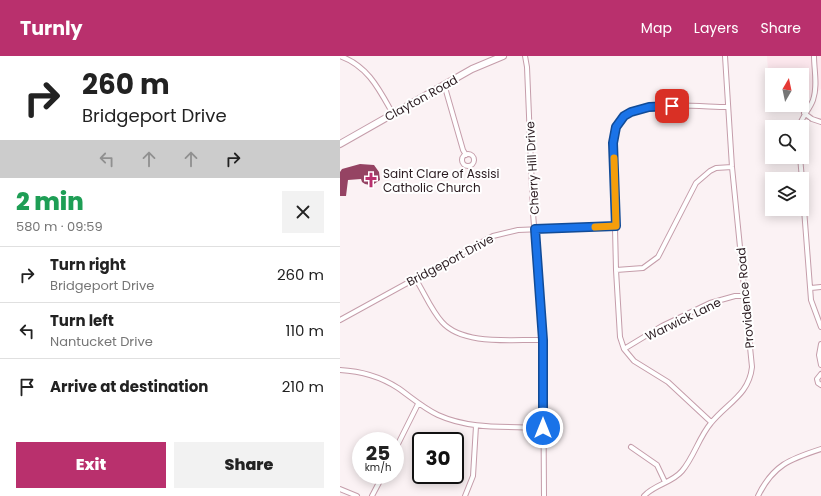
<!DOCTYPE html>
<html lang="en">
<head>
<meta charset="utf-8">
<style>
	:root { --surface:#fff; --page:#f2f2f2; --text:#222; --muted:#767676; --line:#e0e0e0; --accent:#b9306d }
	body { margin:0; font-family:Poppins,sans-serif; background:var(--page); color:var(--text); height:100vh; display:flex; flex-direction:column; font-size:15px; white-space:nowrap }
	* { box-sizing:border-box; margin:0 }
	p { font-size:13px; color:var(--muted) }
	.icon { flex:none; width:22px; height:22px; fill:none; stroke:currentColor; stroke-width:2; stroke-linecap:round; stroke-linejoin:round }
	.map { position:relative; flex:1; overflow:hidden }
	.panel { display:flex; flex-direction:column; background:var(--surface); width:340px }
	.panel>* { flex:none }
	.guide { background:#fff; color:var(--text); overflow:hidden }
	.needle { width:26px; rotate:9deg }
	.controls { position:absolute; left:425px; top:12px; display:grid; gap:8px }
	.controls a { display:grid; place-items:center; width:44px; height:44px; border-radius:0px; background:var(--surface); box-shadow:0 2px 10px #0003; font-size:20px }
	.speed { position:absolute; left:12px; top:376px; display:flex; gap:8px; font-size:20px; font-weight:700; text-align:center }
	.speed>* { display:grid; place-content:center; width:52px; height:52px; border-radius:50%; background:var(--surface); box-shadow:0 2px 10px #0003; line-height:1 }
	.speed small { font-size:10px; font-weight:400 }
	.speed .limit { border:2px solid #111; border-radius:6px; background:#fff; color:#111 }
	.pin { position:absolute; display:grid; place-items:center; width:34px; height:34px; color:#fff; margin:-17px; border-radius:8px; box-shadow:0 2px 6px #0006 }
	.me { position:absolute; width:44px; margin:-22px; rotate:0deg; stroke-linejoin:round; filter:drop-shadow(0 0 3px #0008) }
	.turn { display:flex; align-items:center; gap:14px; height:84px; padding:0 16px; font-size:18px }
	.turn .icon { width:52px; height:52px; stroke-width:2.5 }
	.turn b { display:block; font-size:28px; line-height:34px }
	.lanes { display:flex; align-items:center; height:38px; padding:0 16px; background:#0003; justify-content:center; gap:20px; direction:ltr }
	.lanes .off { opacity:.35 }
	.round { display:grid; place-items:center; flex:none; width:42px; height:42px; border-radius:0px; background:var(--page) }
	.overview { display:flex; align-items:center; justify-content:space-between; height:68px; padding:0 16px }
	h1 { font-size:24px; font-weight:800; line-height:30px; color:#1e9e55 }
	.cta { display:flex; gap:8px; margin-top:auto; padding:8px 16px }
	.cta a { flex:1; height:46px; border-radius:0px; background:var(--accent); color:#fff; font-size:16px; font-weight:800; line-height:46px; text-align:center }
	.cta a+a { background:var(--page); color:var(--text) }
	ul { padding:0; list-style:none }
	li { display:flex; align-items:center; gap:12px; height:56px; padding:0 16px; border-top:1px solid var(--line) }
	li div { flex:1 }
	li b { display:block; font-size:15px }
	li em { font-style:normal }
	header { display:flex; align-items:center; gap:24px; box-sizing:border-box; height:56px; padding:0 20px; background:var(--accent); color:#fff }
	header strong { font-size:19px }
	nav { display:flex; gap:22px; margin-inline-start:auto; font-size:14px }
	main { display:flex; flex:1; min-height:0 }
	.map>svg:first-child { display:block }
	.built { fill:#fce7ed }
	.building { fill:#954363 }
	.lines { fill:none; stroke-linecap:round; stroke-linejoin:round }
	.street-casing { stroke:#c59daa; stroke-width:6 }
	.secondary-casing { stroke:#c59daa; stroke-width:8 }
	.street { stroke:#fff; stroke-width:4 }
	.secondary { stroke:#fff; stroke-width:6 }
	.route-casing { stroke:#114b97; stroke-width:10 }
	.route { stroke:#1a73e8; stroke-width:7 }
	.slow { stroke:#f59e0b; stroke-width:7 }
	.labels { text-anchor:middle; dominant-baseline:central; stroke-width:4; stroke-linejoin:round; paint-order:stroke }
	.street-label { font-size:12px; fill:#2a1b20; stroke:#fff }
	.poi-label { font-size:12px; fill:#2a1b20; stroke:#fff; text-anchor:start }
</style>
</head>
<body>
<header>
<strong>Turnly</strong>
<nav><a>Map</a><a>Layers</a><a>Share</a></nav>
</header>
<main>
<section class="panel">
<div class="guide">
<div class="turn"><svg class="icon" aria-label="right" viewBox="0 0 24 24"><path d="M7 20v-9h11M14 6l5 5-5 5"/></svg><div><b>260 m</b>Bridgeport Drive</div></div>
<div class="lanes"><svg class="icon off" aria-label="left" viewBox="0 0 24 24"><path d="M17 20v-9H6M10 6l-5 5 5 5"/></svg><svg class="icon off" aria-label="ahead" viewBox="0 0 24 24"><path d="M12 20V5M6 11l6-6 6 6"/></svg><svg class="icon off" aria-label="ahead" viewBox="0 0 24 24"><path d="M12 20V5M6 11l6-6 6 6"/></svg><svg class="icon" aria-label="right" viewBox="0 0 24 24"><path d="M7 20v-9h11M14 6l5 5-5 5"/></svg></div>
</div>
<div class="overview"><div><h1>2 min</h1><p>580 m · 09:59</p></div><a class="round"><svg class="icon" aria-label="close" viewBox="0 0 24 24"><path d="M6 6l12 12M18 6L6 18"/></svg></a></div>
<ul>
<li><svg class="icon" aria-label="right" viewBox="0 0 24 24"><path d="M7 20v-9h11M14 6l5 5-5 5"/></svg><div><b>Turn right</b><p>Bridgeport Drive</p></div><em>260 m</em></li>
<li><svg class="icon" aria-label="left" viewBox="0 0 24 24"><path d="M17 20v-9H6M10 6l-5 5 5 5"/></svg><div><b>Turn left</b><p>Nantucket Drive</p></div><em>110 m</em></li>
<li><svg class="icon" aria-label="arrive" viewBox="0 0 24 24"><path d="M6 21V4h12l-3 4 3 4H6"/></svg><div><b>Arrive at destination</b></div><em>210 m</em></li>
</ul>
<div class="cta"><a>Exit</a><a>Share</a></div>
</section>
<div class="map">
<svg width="481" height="440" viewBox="0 0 481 440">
	<rect width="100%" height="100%" fill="#fbf2f4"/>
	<path class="built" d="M 427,0 L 481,0 L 481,33 L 469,43 L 462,44 L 462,19 L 432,19 L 432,46 L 430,46 Z"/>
	<path class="building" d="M 20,108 L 34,109 L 39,116 L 40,124 L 34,128 L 30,129 L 25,128 L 22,126 L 21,123 L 8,124 L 6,140 L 0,140 L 0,116 L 2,113 Z"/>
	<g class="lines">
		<defs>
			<path id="street" d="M 0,0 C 28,10 39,33 53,58
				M 185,0 L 187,11 L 193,157 L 203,284 L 204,440
				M 104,28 L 123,94 L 126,99
				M 464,57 L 472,63 L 481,66
				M 459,71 C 462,60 470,53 473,44 C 478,30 474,14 474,0
				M122 104a6 6 0 1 1 12 0a6 6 0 1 1-12 0Z
				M 460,101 L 462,123
				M 462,127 L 471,244 L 481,271
				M 276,214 L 303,212 L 318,201 L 356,127 L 370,115 L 376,112 L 392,111
				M 75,222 C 84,236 91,254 102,266 C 123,290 174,283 203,284
				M 471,232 L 481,231
				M 0,264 L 153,180 L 178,174 L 276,170
				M 481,288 L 479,299 L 481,309
				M 284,293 L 322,270 L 370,247 L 395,240 L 405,240
				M 0,314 C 20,315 41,321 58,332 C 71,341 83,352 98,359 C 131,374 167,370 203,372
				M 481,318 L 477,323 L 478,327 L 481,329
				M 371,366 L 328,326 L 294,305 L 284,293 L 280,281 L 276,214 L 273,87 C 274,77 276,67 285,60 C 303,44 363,51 387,51
				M 291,391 L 317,409 L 325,426
				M 55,394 L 78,348
				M 0,433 L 17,440
				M 32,440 L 43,419
				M 125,440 L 133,420 L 136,370
				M 304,440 C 315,428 332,427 342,415 C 354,401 359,381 371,367 C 387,347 409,339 412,311 L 392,111 L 385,0
				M 418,440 C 433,409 450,403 481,393"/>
			<path id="secondary" d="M 0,88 L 132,13 L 163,0"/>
		</defs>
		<use href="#street" class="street-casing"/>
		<use href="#secondary" class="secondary-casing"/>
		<use href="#street" class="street"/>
		<use href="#secondary" class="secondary"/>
	</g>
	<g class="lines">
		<defs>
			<path id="route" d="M 203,372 L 203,284 L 195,173 L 276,170 L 273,87 L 276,71 L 284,60 L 291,56 L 309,51 L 332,50"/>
		</defs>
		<use href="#route" class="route-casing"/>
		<use href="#route" class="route"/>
		<path class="slow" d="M 255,171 L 276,170 L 274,102"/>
	</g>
	<defs>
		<symbol id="church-bare" viewBox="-9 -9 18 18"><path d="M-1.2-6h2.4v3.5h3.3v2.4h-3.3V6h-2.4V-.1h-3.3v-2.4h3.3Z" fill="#b9306d" stroke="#fff" stroke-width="2.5" paint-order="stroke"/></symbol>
	</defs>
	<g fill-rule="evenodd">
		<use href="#church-bare" x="20" y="113" width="22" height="22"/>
	</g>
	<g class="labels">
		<g class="street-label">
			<text transform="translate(81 42) rotate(-29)">Clayton Road</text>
			<text transform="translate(192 112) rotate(-93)">Cherry Hill Drive</text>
			<text transform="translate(110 204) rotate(-28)">Bridgeport Drive</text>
			<text transform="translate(405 242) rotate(-95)">Providence Road</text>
			<text transform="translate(343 263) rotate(-26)">Warwick Lane</text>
		</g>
		<g class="poi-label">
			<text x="43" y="117">Saint Clare of Assisi<tspan x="43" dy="14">Catholic Church</tspan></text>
		</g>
	</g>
</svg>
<div class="controls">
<a><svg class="needle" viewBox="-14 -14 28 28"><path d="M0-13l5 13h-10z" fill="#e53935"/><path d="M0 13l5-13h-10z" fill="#767676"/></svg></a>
<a><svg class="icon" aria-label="search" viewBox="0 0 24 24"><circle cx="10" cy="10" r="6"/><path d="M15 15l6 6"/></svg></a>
<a><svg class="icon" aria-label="layers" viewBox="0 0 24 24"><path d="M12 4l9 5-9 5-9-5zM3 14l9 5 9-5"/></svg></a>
</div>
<div class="speed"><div>25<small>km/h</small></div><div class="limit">30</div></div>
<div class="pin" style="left:332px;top:50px;background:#d93025"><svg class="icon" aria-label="arrive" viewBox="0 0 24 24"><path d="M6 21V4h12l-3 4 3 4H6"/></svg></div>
<svg class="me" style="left:203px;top:372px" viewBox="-20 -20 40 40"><circle r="17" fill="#1a73e8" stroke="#fff" stroke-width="3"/><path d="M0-11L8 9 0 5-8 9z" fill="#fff"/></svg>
</div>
</main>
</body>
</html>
